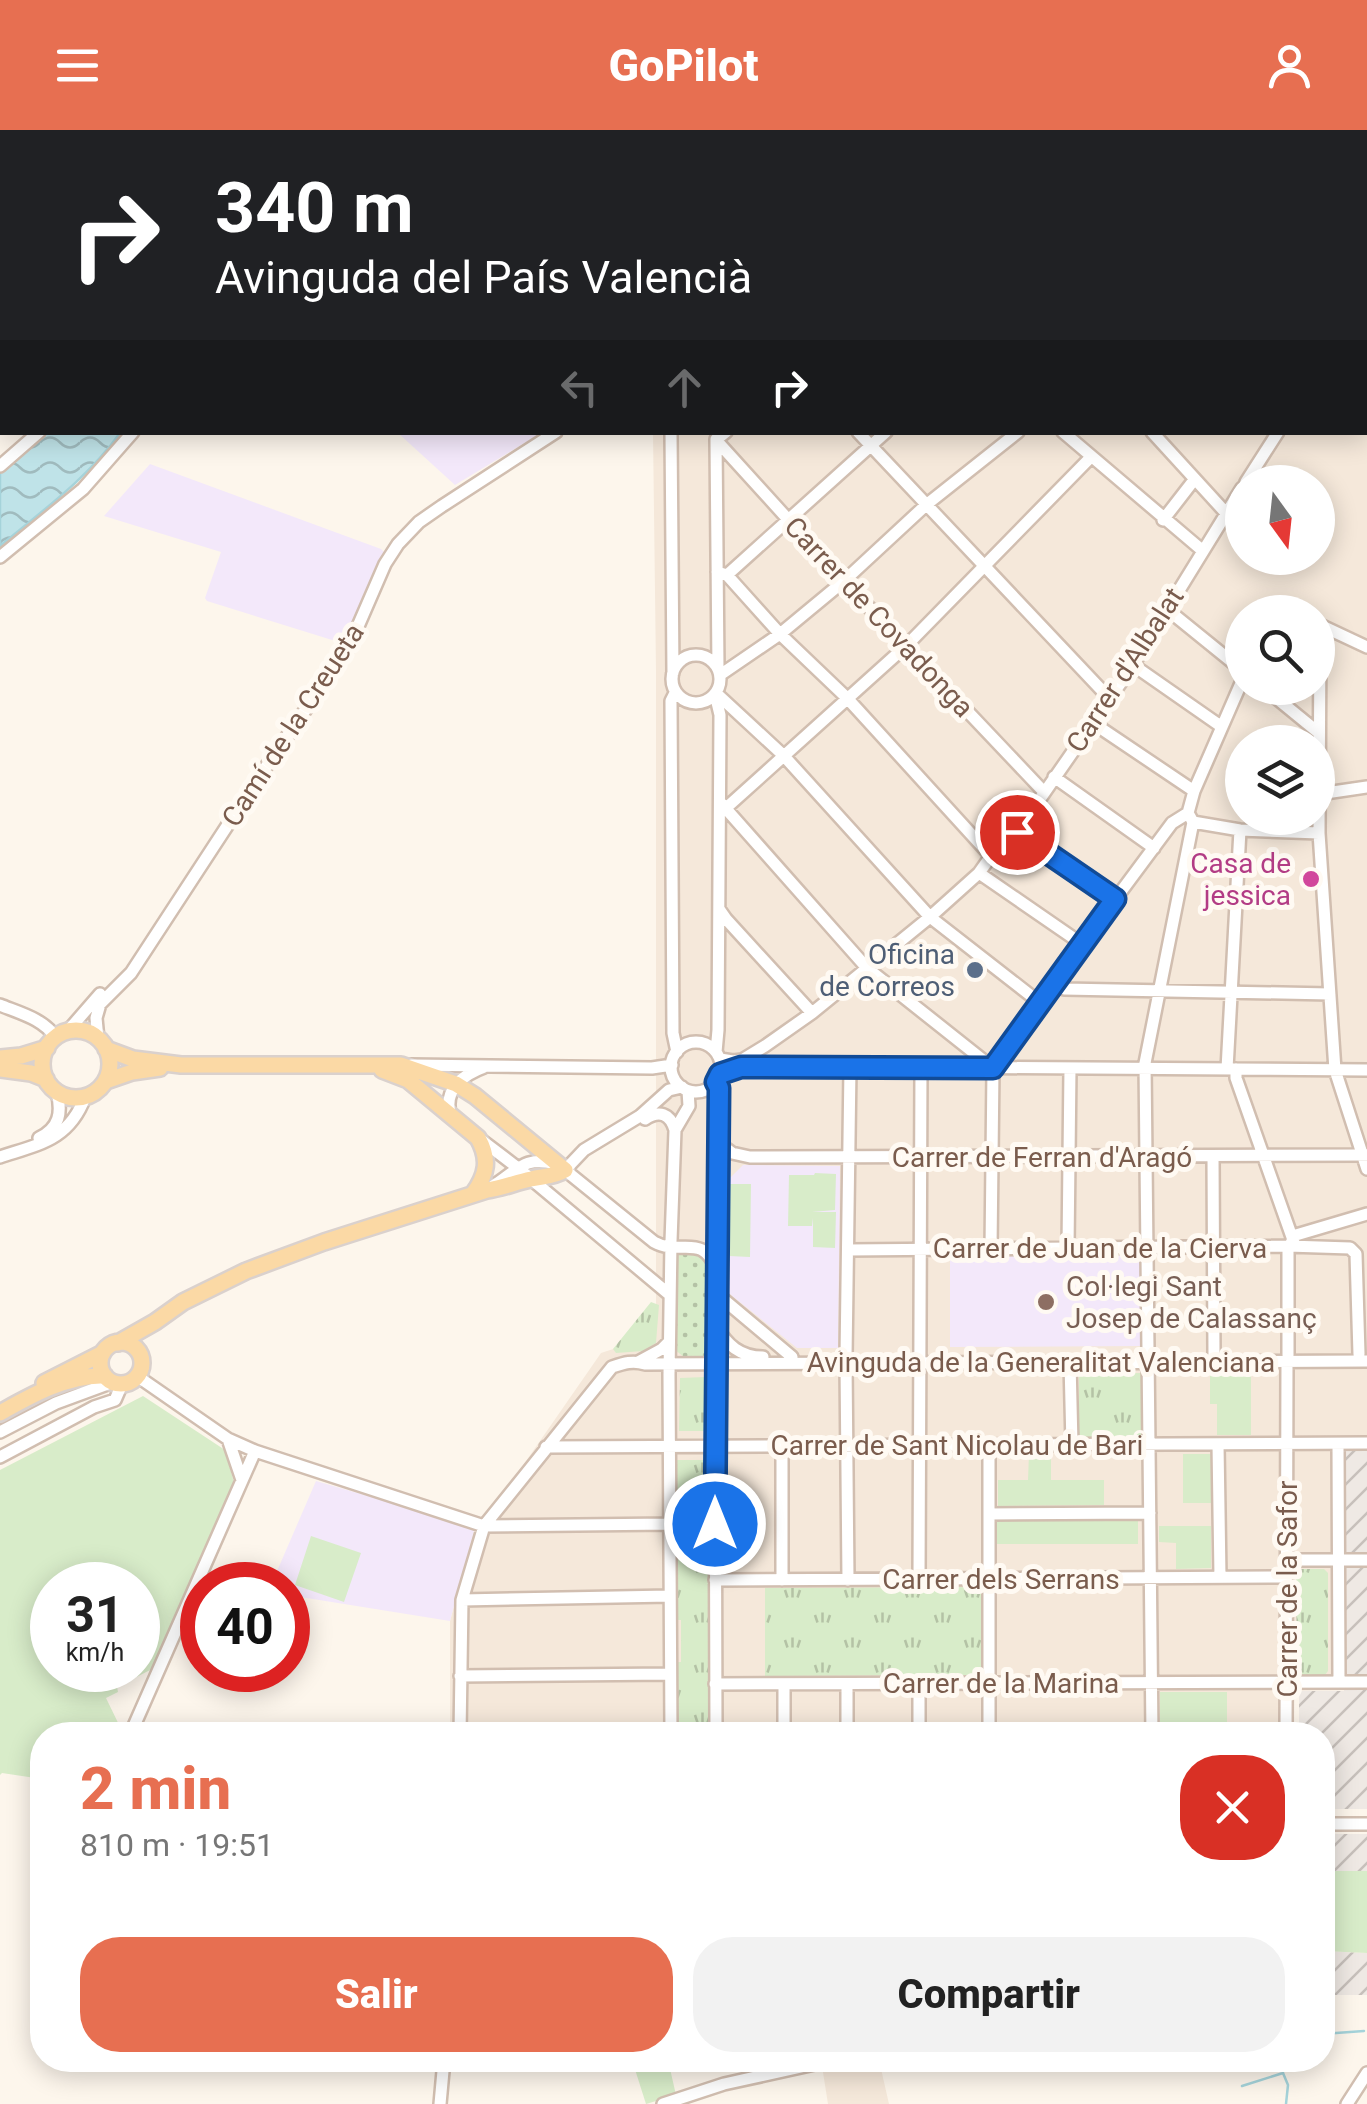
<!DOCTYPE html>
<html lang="es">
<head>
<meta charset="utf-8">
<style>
	:root { --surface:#fff; --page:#f2f2f2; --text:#222; --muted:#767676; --accent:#e76f51 }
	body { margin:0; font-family:Roboto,sans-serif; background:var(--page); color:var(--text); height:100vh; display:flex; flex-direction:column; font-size:38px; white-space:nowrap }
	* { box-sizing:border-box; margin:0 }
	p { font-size:32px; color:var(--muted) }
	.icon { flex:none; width:55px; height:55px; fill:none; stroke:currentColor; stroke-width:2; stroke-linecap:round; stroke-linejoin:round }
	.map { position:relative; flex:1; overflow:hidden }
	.drawer { position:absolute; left:30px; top:1592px; width:1305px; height:350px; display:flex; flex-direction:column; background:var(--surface); border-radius:40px; box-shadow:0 5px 25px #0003 }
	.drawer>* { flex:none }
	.hud { position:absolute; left:0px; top:0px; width:1368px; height:305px; box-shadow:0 5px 25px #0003; background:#202124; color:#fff; overflow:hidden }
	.needle { width:65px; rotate:165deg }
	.buttons { position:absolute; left:1225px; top:335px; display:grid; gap:20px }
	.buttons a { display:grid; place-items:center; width:110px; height:110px; border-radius:50%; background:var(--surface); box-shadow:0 5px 25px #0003; font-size:50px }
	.speed { position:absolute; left:30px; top:1432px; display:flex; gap:20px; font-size:50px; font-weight:700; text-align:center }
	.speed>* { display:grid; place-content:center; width:130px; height:130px; border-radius:50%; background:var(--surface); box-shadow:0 5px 25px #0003; line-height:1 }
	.speed small { font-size:25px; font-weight:400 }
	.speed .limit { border:15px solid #d22; background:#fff; color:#111 }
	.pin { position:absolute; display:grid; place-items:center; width:85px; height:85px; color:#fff; margin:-42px; border:5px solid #fff; border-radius:50%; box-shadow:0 2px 10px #0007 }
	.me { position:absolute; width:110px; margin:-55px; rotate:0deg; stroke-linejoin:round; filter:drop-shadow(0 0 8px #0008) }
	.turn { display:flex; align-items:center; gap:35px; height:210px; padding:0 50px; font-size:45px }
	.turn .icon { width:130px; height:130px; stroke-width:2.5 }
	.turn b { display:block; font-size:70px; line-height:85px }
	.lanes { display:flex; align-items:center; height:95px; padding:0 50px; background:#0003; justify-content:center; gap:50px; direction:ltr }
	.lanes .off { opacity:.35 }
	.round { display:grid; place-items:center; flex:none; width:105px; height:105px; border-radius:40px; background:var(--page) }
	.head { display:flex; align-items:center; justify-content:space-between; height:170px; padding:0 50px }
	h1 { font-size:60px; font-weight:800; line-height:75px; color:var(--accent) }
	.cta { display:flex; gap:20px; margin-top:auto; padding:20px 50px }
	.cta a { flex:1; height:115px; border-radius:40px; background:var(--accent); color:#fff; font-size:40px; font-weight:800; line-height:115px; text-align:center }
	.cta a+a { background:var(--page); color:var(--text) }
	header { display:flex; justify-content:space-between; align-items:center; height:130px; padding:0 50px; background:var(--accent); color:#fff; font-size:45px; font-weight:800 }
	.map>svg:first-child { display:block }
	.residential { fill:#f5e8da; fill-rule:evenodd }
	.industrial { fill:url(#industrial-furrows) }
	.education { fill:#f3e8fa }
	.grass { fill:#d8ecc9; fill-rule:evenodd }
	.park { fill:url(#park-tufts) }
	.garden { fill:url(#garden-dots) }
	.water { fill:url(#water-waves); stroke:#a5d3da; stroke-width:2.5 }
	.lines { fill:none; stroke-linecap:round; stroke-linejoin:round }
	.stream { stroke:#a5d3da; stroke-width:2.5 }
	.minor-casing { stroke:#d1beb0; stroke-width:16 }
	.major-casing { stroke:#dad1cd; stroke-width:20 }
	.minor { stroke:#fff; stroke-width:11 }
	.major { stroke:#fbd9a5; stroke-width:15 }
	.route-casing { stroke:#114b97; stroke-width:25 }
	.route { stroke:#1a73e8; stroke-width:18 }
	.hotel-dot { fill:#d1479c; stroke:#fffaf3; stroke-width:4 }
	.service-dot { fill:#5c6f8a; stroke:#fffaf3; stroke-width:4 }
	.education-dot { fill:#8d6e63; stroke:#fffaf3; stroke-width:4 }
	.labels { text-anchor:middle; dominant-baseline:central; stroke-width:10; stroke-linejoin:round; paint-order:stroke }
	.street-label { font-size:28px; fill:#7a5c4d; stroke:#fffaf3 }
	.hotel-label { font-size:28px; fill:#b23c85; stroke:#fffaf3; text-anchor:end }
	.service-label { font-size:28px; fill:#4e5e75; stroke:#fffaf3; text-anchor:end }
	.education-label { font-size:28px; fill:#785e54; stroke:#fffaf3; text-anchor:start }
</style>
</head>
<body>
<header><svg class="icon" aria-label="menu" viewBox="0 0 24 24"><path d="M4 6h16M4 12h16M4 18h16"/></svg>GoPilot<svg class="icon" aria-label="person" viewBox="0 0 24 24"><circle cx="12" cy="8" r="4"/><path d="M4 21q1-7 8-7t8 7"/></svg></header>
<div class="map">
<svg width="1367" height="1974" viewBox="0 0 1367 1974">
	<defs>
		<pattern id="industrial-furrows" width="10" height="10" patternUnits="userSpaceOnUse" patternTransform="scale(2.5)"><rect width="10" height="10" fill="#efe9e4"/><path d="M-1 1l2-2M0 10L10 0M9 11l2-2" fill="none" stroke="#c7c0bb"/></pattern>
		<pattern id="park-tufts" width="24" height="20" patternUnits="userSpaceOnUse" patternTransform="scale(2.5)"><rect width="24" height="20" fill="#d8ecc9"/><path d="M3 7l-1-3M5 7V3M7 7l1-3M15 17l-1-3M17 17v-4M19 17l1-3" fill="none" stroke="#b4c2a5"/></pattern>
		<pattern id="garden-dots" width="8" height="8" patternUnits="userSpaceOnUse" patternTransform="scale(2.5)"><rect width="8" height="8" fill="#d8ecc9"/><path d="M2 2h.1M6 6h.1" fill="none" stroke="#b4c2a5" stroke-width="1.8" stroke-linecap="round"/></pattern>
		<pattern id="water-waves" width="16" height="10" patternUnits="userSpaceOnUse" patternTransform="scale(2.5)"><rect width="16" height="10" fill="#bfe3e8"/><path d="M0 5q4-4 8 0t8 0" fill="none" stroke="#a0bbbe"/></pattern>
	</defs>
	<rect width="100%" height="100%" fill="#fdf6ec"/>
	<path class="residential" d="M 698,0 L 1367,0 L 1367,1309 L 1337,1309 L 1337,1546 L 1290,1547 L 1289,1605 L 450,1605 L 450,1491 L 475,1397 L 501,1367 L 601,1223 L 656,1205 L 656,541 L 653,303 L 1365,302 L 1365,2 L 698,2 ZM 1242,352 L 1318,352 L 1318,428 L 1242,428 ZM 1242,482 L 1318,482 L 1318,558 L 1242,558 ZM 1242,612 L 1318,612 L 1318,688 L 1242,688 Z
		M 851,1930 L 879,1930 L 889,1974 L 828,1974 L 822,1936 Z"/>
	<path class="industrial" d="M 1343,1321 L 1367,1321 L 1367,1679 L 1323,1679 L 1322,1605 L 1299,1605 L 1299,1561 L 1344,1561 Z
		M 1322,1704 L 1367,1704 L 1367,1741 L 1323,1741 Z
		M 1322,1821 L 1367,1823 L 1367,1865 L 1323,1865 Z"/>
	<path class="education" d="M 398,303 L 541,303 L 455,355 Z
		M 150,334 L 381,419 L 385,423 L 345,514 L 207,471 L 205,468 L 221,422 L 104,386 Z
		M 743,1035 L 840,1036 L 838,1218 L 797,1218 L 726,1161 L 727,1051 Z
		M 1136,1124 L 1141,1128 L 1142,1216 L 950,1217 L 950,1127 Z
		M 316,1351 L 475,1397 L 450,1491 L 288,1465 L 288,1455 L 271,1455 Z"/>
	<path class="grass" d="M 815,1043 L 836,1044 L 835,1080 L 812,1082 L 836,1082 L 835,1118 L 813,1117 L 813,1088 L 812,1096 L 788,1096 L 789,1045 L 814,1045 Z
		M 730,1054 L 751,1054 L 750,1127 L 729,1126 Z
		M 1210,1242 L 1251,1242 L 1251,1305 L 1217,1305 L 1217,1274 L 1210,1274 Z
		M 143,1266 L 225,1320 L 235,1356 L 156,1537 L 117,1557 L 118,1562 L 106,1568 L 124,1605 L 42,1605 L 42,1649 L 2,1643 L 0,1645 L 0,1340 ZM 52,1455 L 138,1455 L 138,1540 L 52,1540 Z
		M 1029,1324 L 1051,1324 L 1051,1350 L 1104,1350 L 1104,1375 L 998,1376 L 998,1350 L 1028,1350 Z
		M 1183,1324 L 1211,1324 L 1211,1373 L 1183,1373 Z
		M 997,1391 L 1138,1391 L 1138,1414 L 997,1414 Z
		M 1159,1396 L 1211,1396 L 1211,1438 L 1176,1439 L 1176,1413 L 1159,1412 Z
		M 311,1406 L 361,1423 L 344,1472 L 295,1455 Z
		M 1160,1562 L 1227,1562 L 1227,1605 L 1160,1605 Z
		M 1322,1741 L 1367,1741 L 1367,1823 L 1323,1821 Z
		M 632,1930 L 668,1930 L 676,1965 L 646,1974 Z"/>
	<path class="park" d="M 651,1172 L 659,1175 L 656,1213 L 643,1221 L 616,1223 L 613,1219 Z
		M 1141,1243 L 1141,1306 L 1079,1308 L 1079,1244 Z
		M 705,1247 L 706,1301 L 679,1301 L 680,1248 Z
		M 671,1330 L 712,1330 L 713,1605 L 675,1605 L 674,1532 L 681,1532 L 681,1490 L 673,1490 Z
		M 1300,1439 L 1324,1439 L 1328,1443 L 1328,1541 L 1325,1545 L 1301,1545 L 1297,1541 L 1296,1443 Z
		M 982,1457 L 982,1545 L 765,1546 L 765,1458 Z"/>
	<path class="garden" d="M 695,1121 L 708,1132 L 711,1141 L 710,1221 L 703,1228 L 685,1228 L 674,1219 L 674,1130 L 680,1122 Z"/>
	<path class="water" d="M 46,303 L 120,303 C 88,348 42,381 0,416 L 0,338 Z"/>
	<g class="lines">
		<path class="stream" d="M 1322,1904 L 1364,1901
			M 1279,1930 L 1283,1942
			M 1242,1956 L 1283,1943 L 1288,1955 L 1286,1974"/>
		<defs>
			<path id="minor" d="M 755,0 L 757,2
				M 878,0 L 880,2
				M 1061,0 L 1064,2
				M 1213,0 L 1214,2
				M 249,2 L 251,0
				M 346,2 L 348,0
				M 716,2 L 716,0
				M 972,2 L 976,0
				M 1111,2 L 1116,0
				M 1286,2 L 1287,0
				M 1365,16 L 1367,16
				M 1365,125 L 1367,127
				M 1365,168 L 1367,165
				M 1365,283 L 1367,284
				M 671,302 L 673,543
				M 726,302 L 716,310 L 844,451 L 1044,662
				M 858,302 L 1110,569
				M 1063,302 L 1203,421
				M 1152,302 L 1226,383
				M 716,309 L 718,539
				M 0,336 L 39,302
				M 1246,352 L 1278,302
				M 1163,390 L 1194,350
				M 0,427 L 83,359 L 133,302
				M 717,442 L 727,445 L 780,504 L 847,568 L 991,726
				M 727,445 L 886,302
				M 1168,480 L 1242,540
				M 1367,517 L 1320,495 L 1319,703 L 1335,940 L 1367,1039
				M672 549a24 24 0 1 1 48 0a24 24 0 1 1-48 0Z
				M 1133,535 L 1222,597
				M 720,545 L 780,504 L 844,451 L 926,375 L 1018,302
				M 1264,558 L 1319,603
				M 675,563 L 671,571 L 673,903 L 677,922
				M 716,563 L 783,625 L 930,787 L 1039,872
				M 715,564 L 720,585 L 718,900 L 716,922
				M 1093,593 L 1194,661
				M 1054,647 L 1154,718
				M 1319,664 L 1367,657
				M 720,672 L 867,838 L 993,938
				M 726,678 L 907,515 L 1090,328
				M 1188,683 L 1194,661 L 1242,551
				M 1193,692 L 1240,700 L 1319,703
				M 1017,702 L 1115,769
				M 979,743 L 1082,814
				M 719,779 L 726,789 L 812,883
				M 1055,852 L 1064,859 L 1330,864
				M 0,875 C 20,883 44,889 56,908
				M 67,902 L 100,864
				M 98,909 L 96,888 L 100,874 L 131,843 L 259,647 L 349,517 L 385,434 L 398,414 L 419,392 L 442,376 L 556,302
				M671 937a25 25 0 1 1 50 0a25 25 0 1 1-50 0Z
				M 720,929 L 733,931 L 742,930 L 765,916 L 812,883 L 930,787 L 979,743 L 991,726 L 1017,702 L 1133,535 L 1242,358
				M 411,935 L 652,938 L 672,935
				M 993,938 L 1039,872 L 1172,693 L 1188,683
				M 1227,939 L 1240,700
				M 1236,939 L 1236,948 L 1293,1110
				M 720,944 L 741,937 L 779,936 L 1367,940
				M 682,957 L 669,960 L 640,986 L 584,1020 L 565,1040 L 654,1112 C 681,1127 702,1101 717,1141
				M 450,983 C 444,959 463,945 484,937
				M 645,989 C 659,980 670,983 675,1000
				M 39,1008 C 60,998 62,982 57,962
				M 480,1009 L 518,1038 L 670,1165
				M 720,1014 L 732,1023 L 750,1027 L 1367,1025
				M 1213,1026 L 1214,1225
				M 0,1027 C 39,1014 69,1010 85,967
				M 493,1056 C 517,1041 525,1025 555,1034
				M 1291,1113 L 1296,1105 L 1367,1084
				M 1068,1118 L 1070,938
				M 991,1119 L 993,938
				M 848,1120 L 1288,1116 L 1350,1118 L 1356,1124 L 1359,1224
				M 717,1164 L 792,1227
				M 716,1196 C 727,1215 740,1227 763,1227
				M 1288,1225 L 1288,1116
				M 846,1227 L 850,937
				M 638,1232 L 662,1219 L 669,1212
				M 1070,1232 L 1072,1315
				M 846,1233 L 848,1450
				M 137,1246 L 228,1309 L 255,1321 L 484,1396 L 670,1394
				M 0,1302 L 56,1273 L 113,1252
				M 228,1309 L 242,1350
				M 1218,1314 L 1220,1447
				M 1338,1314 L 1339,1552
				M 546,1317 L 1367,1313
				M 0,1327 L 94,1277 L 115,1270 L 122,1254
				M 989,1384 L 1150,1383
				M 1287,1430 L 1367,1430
				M 919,1449 L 921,937
				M 715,1450 L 1287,1447
				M 782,1450 L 782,1316
				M 462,1470 L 670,1466
				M 460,1546 L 670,1544
				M 715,1554 L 1367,1552
				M 784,1554 L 784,1605
				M 919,1554 L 919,1605
				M 130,1605 L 255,1321
				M 460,1605 L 462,1470 L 484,1396 L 612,1237 C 624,1233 633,1230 645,1234 L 1367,1231
				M 671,1605 L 669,1245 L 671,1111 L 675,1000 L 689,976 L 688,961
				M 716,1605 L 715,1238 L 720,1053 L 719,957 L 716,952
				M 847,1605 L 847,1554
				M 989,1605 L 989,1315
				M 1152,1605 L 1145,933 L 1193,692 L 1188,683
				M 1286,1605 L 1287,1231
				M 1322,1694 L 1367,1694
				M 440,1974 L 444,1930
				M 663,1974 L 724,1954 L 833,1930
				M 1347,1974 L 1367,1943"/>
			<path id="major" d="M42 934a34 34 0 1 1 68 0a34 34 0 1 1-68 0Z
				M 106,919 L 133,929 L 181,935 L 401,935 L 456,954 L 475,966 L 565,1040
				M 0,928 L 21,926 L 47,918
				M 0,939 L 31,943 L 46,949
				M 382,940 L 408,950 L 478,1008 C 490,1029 487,1045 473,1064
				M 106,951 L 132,942 L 160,938
				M100 1233a21 21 0 1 1 42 0a21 21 0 1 1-42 0Z
				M 118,1213 L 155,1192 L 183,1172 L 246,1141 L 324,1112 L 487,1060 C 503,1058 516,1052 531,1049 C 544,1046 553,1047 565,1040
				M 44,1253 L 103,1223
				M 0,1283 C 30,1266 69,1244 105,1246"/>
		</defs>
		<use href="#minor" class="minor-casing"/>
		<use href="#major" class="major-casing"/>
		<use href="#minor" class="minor"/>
		<use href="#major" class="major"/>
	</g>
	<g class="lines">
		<defs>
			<path id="route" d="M 715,1394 C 715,1249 719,1103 719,958 L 716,952 L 720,944 L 741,937 L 993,938 L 1115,769 L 1017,702"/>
		</defs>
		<use href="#route" class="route-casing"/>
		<use href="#route" class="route"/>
	</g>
	<circle class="hotel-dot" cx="1311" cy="749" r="10"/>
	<circle class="service-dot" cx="975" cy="840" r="10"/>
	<circle class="education-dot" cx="1046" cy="1172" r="10"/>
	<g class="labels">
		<g class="street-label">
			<text transform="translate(879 487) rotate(47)">Carrer de Covadonga</text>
			<text transform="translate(1125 540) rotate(-57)">Carrer d'Albalat</text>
			<text transform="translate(293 595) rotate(-57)">Camí de la Creueta</text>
			<text x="1042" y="1027">Carrer de Ferran d'Aragó</text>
			<text x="1100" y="1118">Carrer de Juan de la Cierva</text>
			<text x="1041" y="1232">Avinguda de la Generalitat Valenciana</text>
			<text x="957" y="1315">Carrer de Sant Nicolau de Bari</text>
			<text x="1001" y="1449">Carrer dels Serrans</text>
			<text transform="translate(1287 1459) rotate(-90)">Carrer de la Safor</text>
			<text x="1001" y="1553">Carrer de la Marina</text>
		</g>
		<g class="hotel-label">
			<text x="1291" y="733">Casa de<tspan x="1291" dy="32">jessica</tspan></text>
		</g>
		<g class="service-label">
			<text x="955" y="824">Oficina<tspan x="955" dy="32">de Correos</tspan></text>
		</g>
		<g class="education-label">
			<text x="1066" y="1156">Col·legi Sant<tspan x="1066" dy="32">Josep de Calassanç</tspan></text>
		</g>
	</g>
</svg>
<div class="buttons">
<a><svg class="needle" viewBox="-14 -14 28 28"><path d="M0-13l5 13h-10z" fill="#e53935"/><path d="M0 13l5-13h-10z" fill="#767676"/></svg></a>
<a><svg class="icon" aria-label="search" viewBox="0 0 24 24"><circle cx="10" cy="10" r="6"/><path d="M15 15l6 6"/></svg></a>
<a><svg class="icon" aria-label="layers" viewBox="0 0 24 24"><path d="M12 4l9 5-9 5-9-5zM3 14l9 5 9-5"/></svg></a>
</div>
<div class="speed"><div>31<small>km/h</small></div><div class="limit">40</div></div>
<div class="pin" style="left:1017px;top:702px;background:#d93025"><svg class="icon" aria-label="arrive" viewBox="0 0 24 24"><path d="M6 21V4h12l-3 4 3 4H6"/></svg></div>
<svg class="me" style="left:715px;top:1394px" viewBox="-20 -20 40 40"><circle r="17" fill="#1a73e8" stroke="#fff" stroke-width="3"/><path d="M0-11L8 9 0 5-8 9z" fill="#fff"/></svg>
<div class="hud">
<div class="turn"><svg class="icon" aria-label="right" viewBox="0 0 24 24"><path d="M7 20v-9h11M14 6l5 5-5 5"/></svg><div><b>340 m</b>Avinguda del País Valencià</div></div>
<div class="lanes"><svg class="icon off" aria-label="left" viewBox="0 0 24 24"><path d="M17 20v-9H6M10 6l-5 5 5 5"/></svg><svg class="icon off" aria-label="ahead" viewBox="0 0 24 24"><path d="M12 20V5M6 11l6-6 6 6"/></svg><svg class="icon" aria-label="right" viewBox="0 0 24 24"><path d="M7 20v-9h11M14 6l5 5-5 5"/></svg></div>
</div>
<section class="drawer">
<div class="head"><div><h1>2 min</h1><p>810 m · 19:51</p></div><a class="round" style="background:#d93025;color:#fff"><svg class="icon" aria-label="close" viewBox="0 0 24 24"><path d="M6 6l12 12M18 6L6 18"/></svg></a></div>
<div class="cta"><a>Salir</a><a>Compartir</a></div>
</section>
</div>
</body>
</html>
